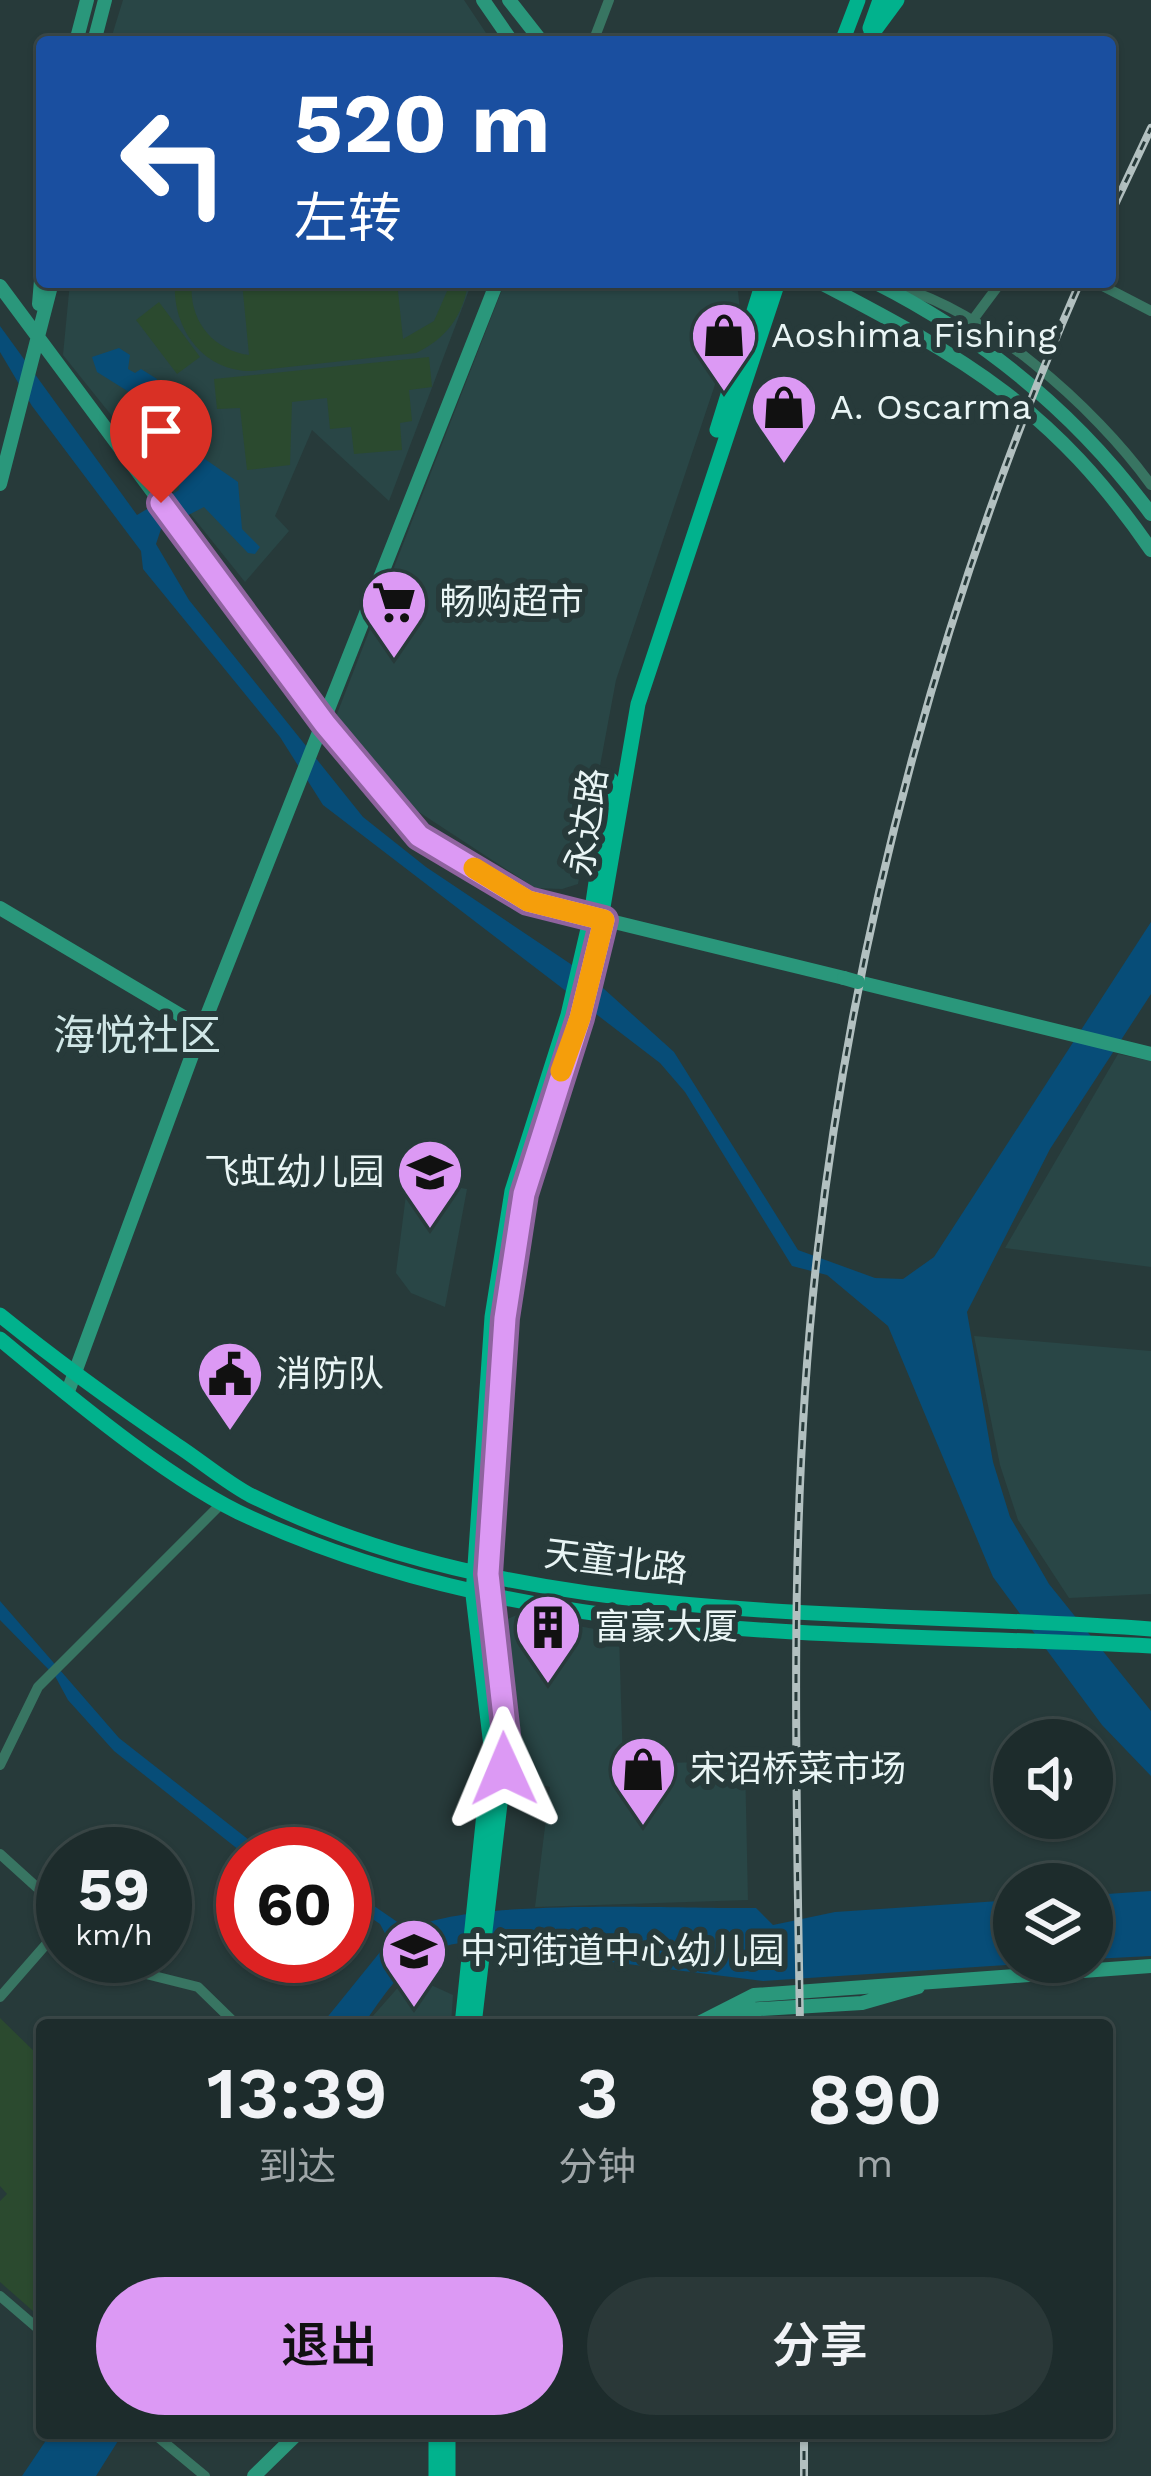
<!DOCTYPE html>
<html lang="zh">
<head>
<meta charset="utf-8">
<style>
	:root { --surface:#1d2c2c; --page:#2a3838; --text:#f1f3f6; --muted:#a0a7a9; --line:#3b4848; --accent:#dc99f4 }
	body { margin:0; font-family:"Work Sans","Noto Sans SC",sans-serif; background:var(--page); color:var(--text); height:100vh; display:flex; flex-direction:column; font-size:45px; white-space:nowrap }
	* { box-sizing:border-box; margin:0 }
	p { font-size:39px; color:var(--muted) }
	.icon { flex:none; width:66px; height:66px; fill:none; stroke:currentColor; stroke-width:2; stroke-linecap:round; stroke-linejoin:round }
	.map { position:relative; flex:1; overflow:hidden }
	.side { position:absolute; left:36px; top:2019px; width:1077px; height:420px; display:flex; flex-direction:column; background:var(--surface); border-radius:12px; box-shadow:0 3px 9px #0004,0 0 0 3px var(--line) }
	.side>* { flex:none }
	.guide { position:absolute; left:36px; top:36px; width:1080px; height:252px; border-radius:12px; box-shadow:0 3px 9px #0004,0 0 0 3px var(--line); background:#1a4fa0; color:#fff; overflow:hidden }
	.tools { position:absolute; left:993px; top:1719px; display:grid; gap:24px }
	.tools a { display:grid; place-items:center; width:120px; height:120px; border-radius:50%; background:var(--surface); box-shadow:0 3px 9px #0004,0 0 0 3px var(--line); font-size:60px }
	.speed { position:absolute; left:36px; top:1827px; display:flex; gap:24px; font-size:60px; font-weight:700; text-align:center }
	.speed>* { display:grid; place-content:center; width:156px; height:156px; border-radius:50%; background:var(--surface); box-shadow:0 3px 9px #0004,0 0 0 3px var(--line); line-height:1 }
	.speed small { font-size:30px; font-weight:400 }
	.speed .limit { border:18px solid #d22; background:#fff; color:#111 }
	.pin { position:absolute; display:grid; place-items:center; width:102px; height:102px; color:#fff; margin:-123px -51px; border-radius:50% 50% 50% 0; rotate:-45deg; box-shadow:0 0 12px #0007 }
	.pin .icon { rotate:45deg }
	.me { position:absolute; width:132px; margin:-66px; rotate:359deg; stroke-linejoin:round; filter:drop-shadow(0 0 9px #0008) }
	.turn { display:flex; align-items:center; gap:42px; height:252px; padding:0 60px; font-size:54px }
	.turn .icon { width:156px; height:156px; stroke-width:2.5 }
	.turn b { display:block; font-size:84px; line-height:102px }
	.eta { display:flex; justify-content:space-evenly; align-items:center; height:204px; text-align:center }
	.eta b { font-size:72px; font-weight:600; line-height:84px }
	.button { display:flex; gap:24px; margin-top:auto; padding:24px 60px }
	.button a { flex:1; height:138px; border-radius:72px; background:var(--accent); color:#111; font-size:48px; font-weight:600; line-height:138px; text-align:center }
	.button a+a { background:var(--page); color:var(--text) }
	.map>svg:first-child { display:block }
	.built { fill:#294646 }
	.green { fill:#2b4a2f }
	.water { fill:#074d78 }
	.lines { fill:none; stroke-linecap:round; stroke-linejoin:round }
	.street { stroke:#387562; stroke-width:10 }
	.secondary { stroke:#2a977b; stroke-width:14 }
	.primary { stroke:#01b28d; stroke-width:15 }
	.rail-casing { stroke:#b2c0c0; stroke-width:8 }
	.rail { stroke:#273a3a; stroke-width:3; stroke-dasharray:9; stroke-linecap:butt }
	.secondary-bridge { stroke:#2a977b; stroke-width:14 }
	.route-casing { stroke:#8f639f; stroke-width:30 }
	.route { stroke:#dc99f4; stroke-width:21 }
	.slow { stroke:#f59e0b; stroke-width:21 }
	.labels { text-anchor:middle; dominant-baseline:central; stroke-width:12; stroke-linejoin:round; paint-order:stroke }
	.poi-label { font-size:36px; fill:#e9f5f5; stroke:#273a3a; text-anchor:start }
	.street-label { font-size:36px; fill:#e9f5f5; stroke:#273a3a }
	.quarter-label { font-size:42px; fill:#d0e7e7; stroke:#273a3a }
</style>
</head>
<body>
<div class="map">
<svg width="1151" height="2476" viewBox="0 0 1151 2476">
	<rect width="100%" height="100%" fill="#273a3a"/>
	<path class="built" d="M 123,0 L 464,0 L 492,42 L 110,42 Z
		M 70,282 L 472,282 L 389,501 L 312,430 L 275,516 L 289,531 L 245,582 L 63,355 Z
		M 505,282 L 737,282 L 740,310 L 616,680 L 578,884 L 562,889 L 535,888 L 396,797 L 335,719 Z
		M 1118,1054 L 1151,1061 L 1151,1267 L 1005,1248 Z
		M 408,1179 L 467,1189 L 445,1307 L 411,1293 L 396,1273 Z
		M 974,1336 L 1151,1351 L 1151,1594 L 1069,1598 L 1018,1520 L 1000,1465 Z
		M 519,1614 L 619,1634 L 623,1764 L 745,1761 L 748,1900 L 535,1907 L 550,1787 L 512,1778 L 513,1716 L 500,1634 L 503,1621 Z
		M 409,1975 L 453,1995 L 451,2025 L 365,2025 Z"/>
	<path class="green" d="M 175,282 L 192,282 C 188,319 212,350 249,355 L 242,282 L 397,282 L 403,339 L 434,321 L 451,282 L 468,282 C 464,315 446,339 416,353 L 251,371 C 203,371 172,328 175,282 Z
		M 159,302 L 200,357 L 177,374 L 136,320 Z
		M 429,357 L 432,387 L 409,390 L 412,421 L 400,423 L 402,450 L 354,454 L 351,427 L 330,429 L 327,398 L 292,402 L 290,465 L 247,470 L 240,408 L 217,409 L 214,379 Z
		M 0,2018 L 42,2059 L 42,2319 L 0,2282 L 0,2201 L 7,2194 L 0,2186 Z"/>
	<path class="water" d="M 0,326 L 137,515 L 179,490 L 181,470 L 161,443 L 145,402 L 97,372 L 92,357 L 119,348 L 130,355 L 128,369 L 135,373 L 141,369 L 157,379 L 153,386 L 171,397 L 189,448 L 238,482 L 242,529 L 260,547 L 255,554 L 248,553 L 204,507 L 161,529 L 156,544 L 189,600 L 363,817 L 426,867 L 593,979 L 674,1052 L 798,1250 L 875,1278 L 903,1279 L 934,1257 L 1151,922 L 1151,994 L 1050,1149 L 967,1312 L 993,1462 L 1010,1517 L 1049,1584 L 1151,1711 L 1151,1776 L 1102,1725 L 993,1577 L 888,1326 L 827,1275 L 792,1266 L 685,1092 L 660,1063 L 323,805 L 280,737 L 143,569 L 141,551 L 32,406 L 0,352 Z
		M 0,1601 L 119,1738 L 267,1854 L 244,1854 L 114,1751 L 68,1700 L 55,1676 L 0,1620 Z
		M 345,1886 L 409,1930 C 467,1897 679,1909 756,1908 L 773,1925 L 835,1912 L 1014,1900 L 1014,1962 L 1053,1962 L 763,1981 L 460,1943 C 412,1949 390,1987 363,2025 L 321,2025 L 389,1941 L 380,1924 L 345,1900 Z
		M 1151,1891 L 1151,1956 L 1092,1959 L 1092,1895 Z
		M 51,2433 L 123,2433 L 96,2476 L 22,2476 Z"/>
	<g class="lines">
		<path class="street" d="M 593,42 L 609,0
			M 1095,282 L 1151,311
			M 886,284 C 980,304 1096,408 1151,485
			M 972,321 L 1001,282
			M 0,1765 L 38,1687 L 223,1502
			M 0,1854 L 63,1911
			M 118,1956 L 138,1972 L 198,1987 L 237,2025
			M 0,1997 L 63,1925
			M 0,2296 L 42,2332
			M 153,2433 L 205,2476"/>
		<path class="secondary" d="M 483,0 L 512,42
			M 509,0 L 542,42
			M 76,42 L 87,0
			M 94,42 L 105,0
			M 819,282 C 967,359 1053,408 1151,550
			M 874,282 C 985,338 1077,414 1151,514
			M 0,286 L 325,724 L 420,836 L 528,901 L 844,978
			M 39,304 L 42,268
			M 0,484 L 52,282
			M 0,908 L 202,1028
			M 858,982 L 1151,1054
			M 67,1394 L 202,1028 L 497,282
			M 727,2011 L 862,2003 L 918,1987
			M 695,2025 L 754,1995 L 1151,1966
			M 254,2476 L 298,2433"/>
		<path class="primary" d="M 870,28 L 880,0
			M 842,42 L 858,0
			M 866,42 L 897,0
			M 717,430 L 763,282
			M 0,1315 C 57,1361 115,1403 175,1444 C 200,1460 224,1481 250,1495 C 520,1631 857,1607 1151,1629
			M 0,1339 C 68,1395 172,1483 251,1518 C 537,1648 845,1630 1151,1646
			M 462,2025 L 491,1746 L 473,1595 L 492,1317 L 512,1191 L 568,1015 L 591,916 L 611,780
			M 474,2025 L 507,1744 L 489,1599 L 489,1518 L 505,1318 L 524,1194 L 593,965 L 638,704 L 778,282
			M 436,2433 L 436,2476
			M 448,2476 L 448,2433"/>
		<defs>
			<path id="rail" d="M 1110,215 L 1151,128
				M 800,2025 C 796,1767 788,1505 818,1248 C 856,917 947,586 1080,282
				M 804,2433 L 804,2476"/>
		</defs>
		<use href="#rail" class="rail-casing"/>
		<use href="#rail" class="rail"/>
		<path class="secondary-bridge" d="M 844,978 L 858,982"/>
	</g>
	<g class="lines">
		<defs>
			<path id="route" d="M 161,503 L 325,724 L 419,836 L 528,901 L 604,920 L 580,1018 L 524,1194 L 505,1318 L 488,1574 L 507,1744 L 504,1769"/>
		</defs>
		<use href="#route" class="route-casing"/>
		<use href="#route" class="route"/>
		<path class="slow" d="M 474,868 L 528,901 L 604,920 L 580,1018 L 561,1071"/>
	</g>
	<defs>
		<symbol id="shop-pin" viewBox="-11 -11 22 30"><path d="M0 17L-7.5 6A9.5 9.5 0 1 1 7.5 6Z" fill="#dc99f4" stroke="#273a3a"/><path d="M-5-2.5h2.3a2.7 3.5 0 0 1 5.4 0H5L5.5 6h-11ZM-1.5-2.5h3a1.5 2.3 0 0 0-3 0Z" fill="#111"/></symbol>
		<symbol id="supermarket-pin" viewBox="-11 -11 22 30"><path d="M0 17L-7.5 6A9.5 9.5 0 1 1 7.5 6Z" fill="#dc99f4" stroke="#273a3a"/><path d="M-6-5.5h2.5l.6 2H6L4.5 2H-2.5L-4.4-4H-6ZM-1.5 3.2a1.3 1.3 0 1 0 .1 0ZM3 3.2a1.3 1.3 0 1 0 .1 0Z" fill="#111"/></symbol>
		<symbol id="school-pin" viewBox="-11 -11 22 30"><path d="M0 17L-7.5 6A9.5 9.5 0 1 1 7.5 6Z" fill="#dc99f4" stroke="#273a3a"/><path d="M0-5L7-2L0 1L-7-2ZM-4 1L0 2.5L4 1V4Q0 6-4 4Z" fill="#111"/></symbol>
		<symbol id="civic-pin" viewBox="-11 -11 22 30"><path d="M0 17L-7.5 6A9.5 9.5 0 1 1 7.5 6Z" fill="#dc99f4" stroke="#273a3a"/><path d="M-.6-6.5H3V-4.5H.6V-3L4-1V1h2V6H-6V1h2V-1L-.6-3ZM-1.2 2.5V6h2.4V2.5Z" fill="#111"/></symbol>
		<symbol id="building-pin" viewBox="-11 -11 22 30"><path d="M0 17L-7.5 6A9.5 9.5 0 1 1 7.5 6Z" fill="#dc99f4" stroke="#273a3a"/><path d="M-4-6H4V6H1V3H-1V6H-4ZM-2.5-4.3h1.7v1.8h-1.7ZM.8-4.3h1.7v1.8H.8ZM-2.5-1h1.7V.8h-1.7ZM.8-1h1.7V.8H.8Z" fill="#111"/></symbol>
	</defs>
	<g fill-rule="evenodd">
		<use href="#shop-pin" x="686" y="297" width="76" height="104"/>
		<use href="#shop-pin" x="746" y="369" width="76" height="104"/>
		<use href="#supermarket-pin" x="356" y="564" width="76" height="104"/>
		<use href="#school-pin" x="392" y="1134" width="76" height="104"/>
		<use href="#civic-pin" x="192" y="1336" width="76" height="104"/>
		<use href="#building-pin" x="510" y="1589" width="76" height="104"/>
		<use href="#shop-pin" x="605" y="1731" width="76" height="104"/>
		<use href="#school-pin" x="376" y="1913" width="76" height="104"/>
	</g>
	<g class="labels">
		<g class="poi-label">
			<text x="771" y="335">Aoshima Fishing</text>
			<text x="830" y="407">A. Oscarma</text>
			<text x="440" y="602">畅购超市</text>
			<text x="384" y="1172" text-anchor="end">飞虹幼儿园</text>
			<text x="276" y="1374">消防队</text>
			<text x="594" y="1627">富豪大厦</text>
			<text x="690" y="1769">宋诏桥菜市场</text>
			<text x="460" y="1951">中河街道中心幼儿园</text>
		</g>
		<g class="street-label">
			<text transform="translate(587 822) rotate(-82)">永达路</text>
			<text transform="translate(616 1562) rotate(7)">天童北路</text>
		</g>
		<g class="quarter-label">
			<text x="137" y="1035">海悦社区</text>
		</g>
	</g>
</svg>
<div class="tools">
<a><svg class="icon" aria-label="sound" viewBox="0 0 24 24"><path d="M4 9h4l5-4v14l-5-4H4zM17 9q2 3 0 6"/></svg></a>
<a><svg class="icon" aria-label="layers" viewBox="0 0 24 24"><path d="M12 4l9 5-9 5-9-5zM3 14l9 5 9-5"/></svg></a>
</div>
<div class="speed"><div>59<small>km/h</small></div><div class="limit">60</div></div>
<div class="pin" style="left:161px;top:503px;background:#d93025"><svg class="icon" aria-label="arrive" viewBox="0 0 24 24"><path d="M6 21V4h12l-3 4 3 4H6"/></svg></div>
<svg class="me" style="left:504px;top:1769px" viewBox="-20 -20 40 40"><path d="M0-17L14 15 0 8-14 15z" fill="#dc99f4" stroke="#fff" stroke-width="4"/></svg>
<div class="guide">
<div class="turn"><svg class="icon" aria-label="left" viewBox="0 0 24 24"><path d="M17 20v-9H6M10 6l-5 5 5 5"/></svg><div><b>520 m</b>左转</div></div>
</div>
<section class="side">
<div class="eta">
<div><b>13:39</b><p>到达</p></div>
<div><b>3</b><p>分钟</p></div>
<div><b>890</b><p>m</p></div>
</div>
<div class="button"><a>退出</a><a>分享</a></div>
</section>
</div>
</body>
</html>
